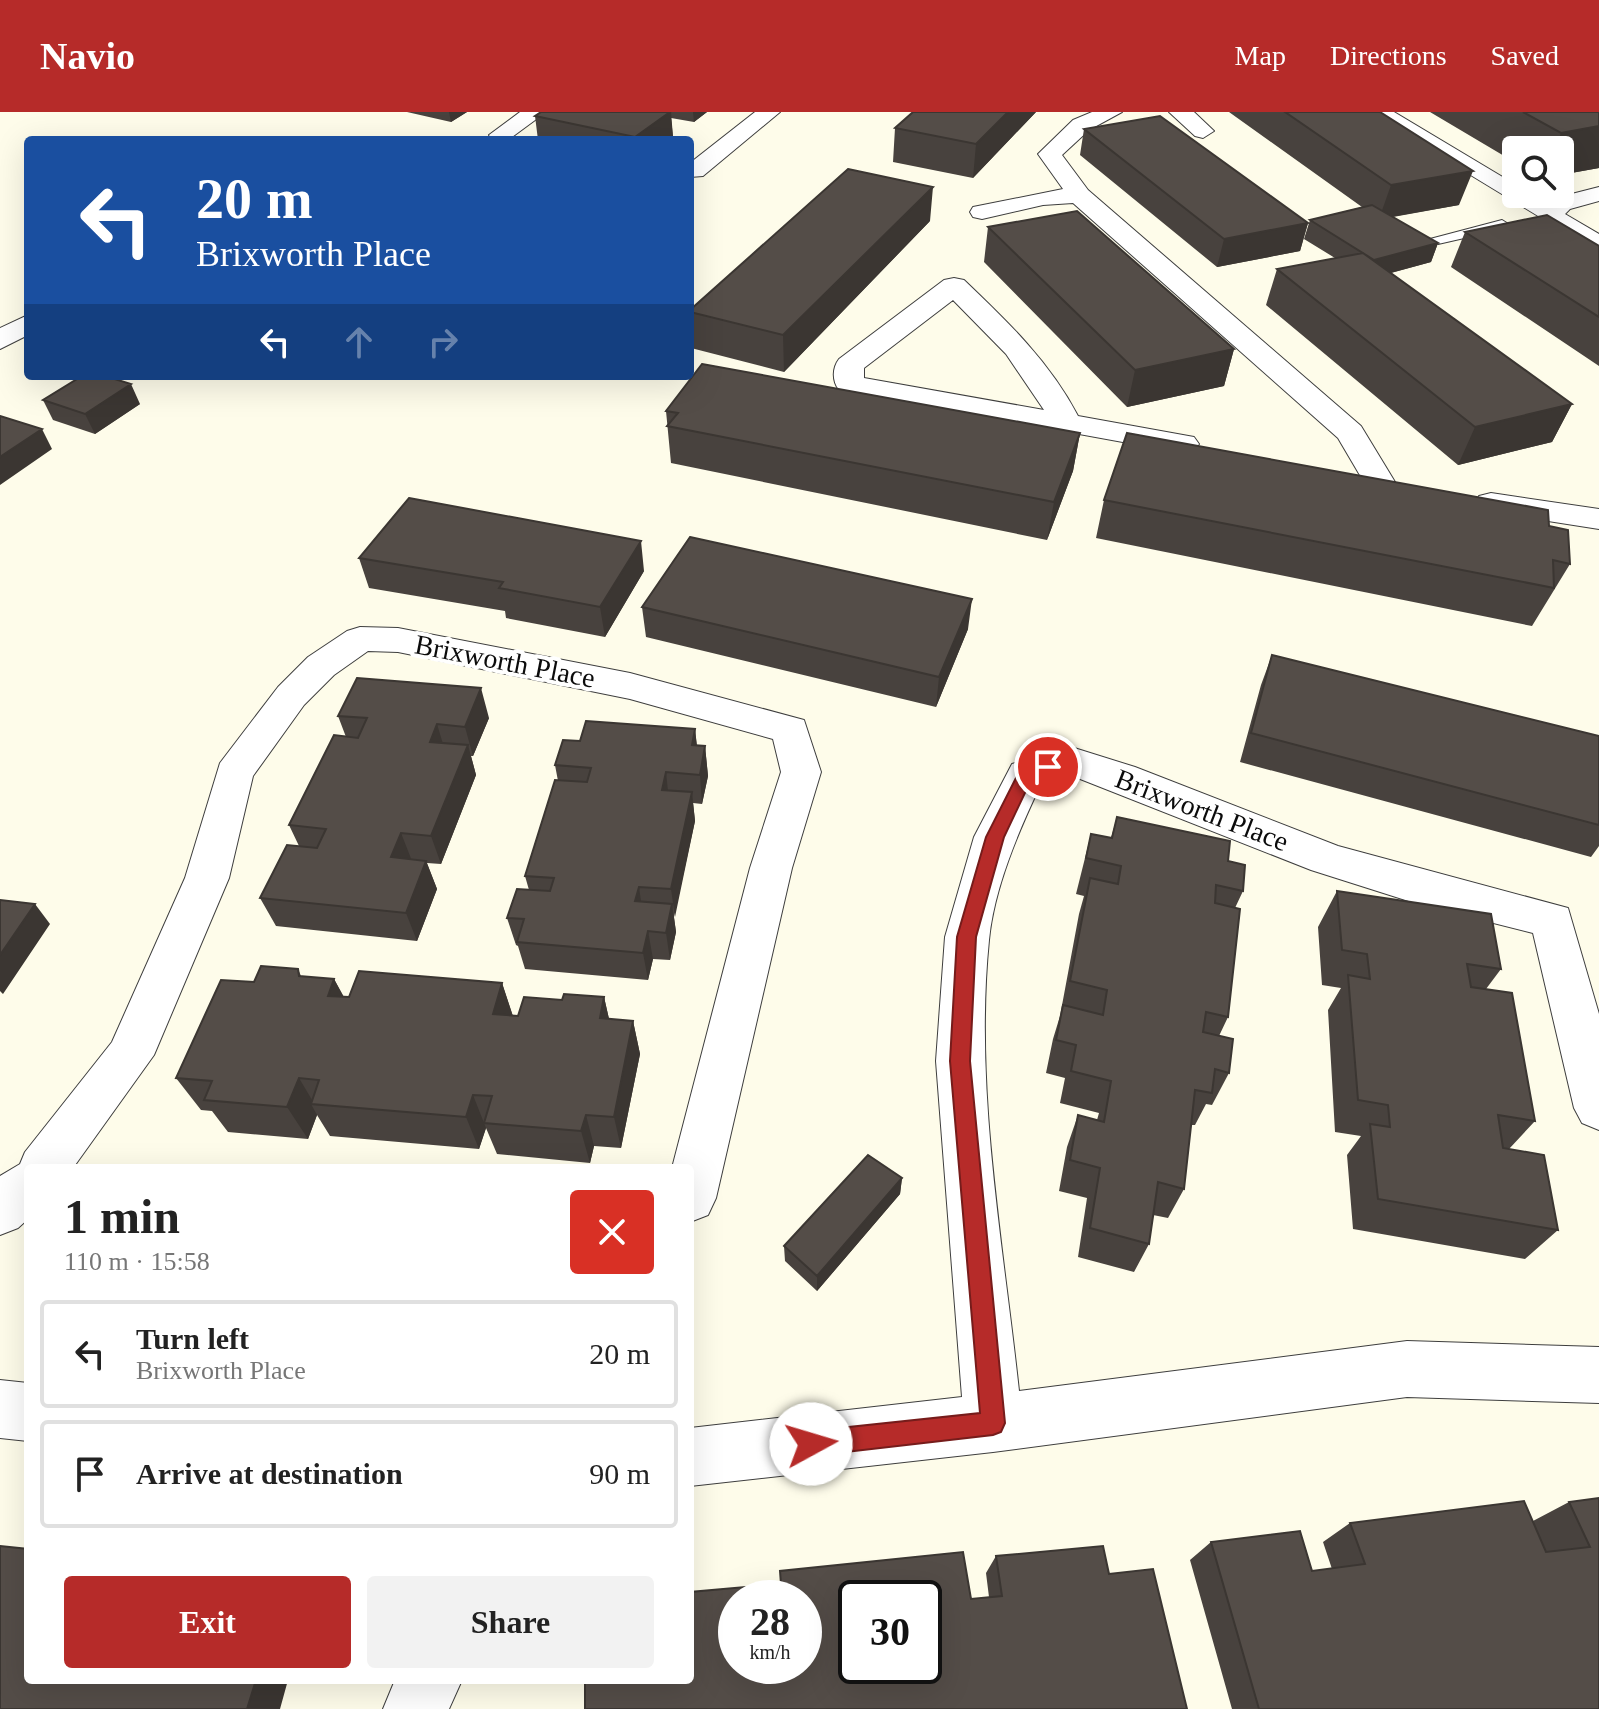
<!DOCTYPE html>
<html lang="en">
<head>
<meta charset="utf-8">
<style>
	:root { --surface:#fff; --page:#f2f2f2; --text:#222; --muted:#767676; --line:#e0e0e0; --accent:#b62b29 }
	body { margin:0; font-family:"Times New Roman",serif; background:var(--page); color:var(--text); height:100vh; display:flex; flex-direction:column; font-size:30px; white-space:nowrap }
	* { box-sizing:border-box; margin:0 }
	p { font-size:26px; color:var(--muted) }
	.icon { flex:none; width:44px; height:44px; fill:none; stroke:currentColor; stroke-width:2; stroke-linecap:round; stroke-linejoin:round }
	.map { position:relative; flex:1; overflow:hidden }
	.panel { position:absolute; left:24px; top:1052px; width:670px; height:520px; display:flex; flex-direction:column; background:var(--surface); border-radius:8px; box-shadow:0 8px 32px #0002 }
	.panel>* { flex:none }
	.banner { position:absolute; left:24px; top:24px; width:670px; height:244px; border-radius:8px; box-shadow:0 8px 32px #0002; background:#1a4fa0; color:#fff; overflow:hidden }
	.buttons { position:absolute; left:1502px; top:24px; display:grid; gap:16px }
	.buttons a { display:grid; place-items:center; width:72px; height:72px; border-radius:8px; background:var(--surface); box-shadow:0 8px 32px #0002; font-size:40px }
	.speed { position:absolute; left:718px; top:1468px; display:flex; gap:16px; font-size:40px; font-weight:700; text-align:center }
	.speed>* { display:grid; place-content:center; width:104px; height:104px; border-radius:50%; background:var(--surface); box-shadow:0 8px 32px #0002; line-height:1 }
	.speed small { font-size:20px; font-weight:400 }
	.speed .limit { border:4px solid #111; border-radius:12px; background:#fff; color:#111 }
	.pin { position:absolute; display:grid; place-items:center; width:68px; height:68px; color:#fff; margin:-34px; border:4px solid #fff; border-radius:50%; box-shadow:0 2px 8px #0007 }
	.me { position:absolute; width:88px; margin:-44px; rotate:84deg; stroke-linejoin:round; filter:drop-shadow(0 0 6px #0008) }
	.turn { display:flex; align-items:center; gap:28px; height:168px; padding:0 40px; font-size:36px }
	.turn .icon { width:104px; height:104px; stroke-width:2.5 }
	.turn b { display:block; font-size:56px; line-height:68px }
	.lanes { display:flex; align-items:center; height:76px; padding:0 40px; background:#0003; justify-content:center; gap:40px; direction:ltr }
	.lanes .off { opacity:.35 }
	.round { display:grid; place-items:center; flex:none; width:84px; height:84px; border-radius:8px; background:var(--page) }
	.overview { display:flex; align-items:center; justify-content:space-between; height:136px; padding:0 40px }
	h1 { font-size:48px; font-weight:700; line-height:60px }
	.button { display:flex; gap:16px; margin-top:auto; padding:16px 40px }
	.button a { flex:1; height:92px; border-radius:8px; background:var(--accent); color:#fff; font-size:32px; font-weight:700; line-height:92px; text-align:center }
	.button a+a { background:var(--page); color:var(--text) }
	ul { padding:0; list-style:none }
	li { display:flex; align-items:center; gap:24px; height:108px; margin:0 16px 12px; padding:0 24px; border:4px solid var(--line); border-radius:8px }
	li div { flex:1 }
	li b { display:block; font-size:30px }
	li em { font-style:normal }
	header { display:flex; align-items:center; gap:48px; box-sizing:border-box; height:112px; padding:0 40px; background:var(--accent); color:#fff }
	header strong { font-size:38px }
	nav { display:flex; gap:44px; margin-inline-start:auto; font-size:28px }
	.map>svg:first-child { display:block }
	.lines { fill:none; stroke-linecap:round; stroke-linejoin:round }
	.lane-casing { stroke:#3e3e3e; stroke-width:2 }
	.street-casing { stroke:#3e3e3e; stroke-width:2 }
	.lane { fill:#fff; fill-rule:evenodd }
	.street { fill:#fff; fill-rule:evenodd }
	.wall { fill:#48423e }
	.shaded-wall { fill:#3b3632 }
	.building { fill:#544d48; stroke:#3b3632; stroke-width:2; fill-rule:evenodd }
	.route { fill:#b62b29; stroke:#761c1b; stroke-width:2 }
	.labels { text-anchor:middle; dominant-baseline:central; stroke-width:8; stroke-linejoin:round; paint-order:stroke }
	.street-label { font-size:28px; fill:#0b0b0b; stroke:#fff }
</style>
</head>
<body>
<header>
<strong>Navio</strong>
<nav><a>Map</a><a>Directions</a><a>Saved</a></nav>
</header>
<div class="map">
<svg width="1599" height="1597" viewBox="0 0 1599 1597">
	<rect width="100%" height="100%" fill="#fefcea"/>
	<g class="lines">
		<defs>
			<path id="lane" d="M 1502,108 L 1510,113 L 1508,116 L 1438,132 L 1430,127 Z"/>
			<path id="street" d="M 520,0 L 546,0 L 508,28 L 492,28 L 489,23 Z
				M 755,0 L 780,0 L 703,64 L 690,65 L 690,51 Z
				M 1092,0 L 1122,0 L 1089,18 L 1062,43 L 1088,78 L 1361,314 L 1395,370 L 1390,377 L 1379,380 L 1368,377 L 1338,326 L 1073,91 L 1043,93 L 982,107 L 973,105 L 970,100 L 973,95 L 1063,77 L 1038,42 L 1073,8 Z
				M 1169,0 L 1194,0 L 1214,19 L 1203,26 L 1195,24 Z
				M 1367,0 L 1394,0 L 1516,73 L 1516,82 L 1532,82 L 1547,91 L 1552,87 L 1599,75 L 1599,89 L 1570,97 L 1565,102 L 1599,122 L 1599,141 Z
				M 954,166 L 964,168 C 1007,209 1050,250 1078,304 L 1194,325 L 1199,332 L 1194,339 L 1183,341 L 839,278 C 832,269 832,256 839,247 L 944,168 ZM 953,188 L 1006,242 L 1044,298 L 864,266 L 864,256 Z
				M 28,203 L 28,223 L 0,237 L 0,216 Z
				M 1491,381 L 1599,397 L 1599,417 L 1479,398 L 1475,391 L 1479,384 Z
				M 360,515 L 398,516 L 630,561 L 804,608 L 821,660 L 792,756 L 716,1086 L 708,1103 L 690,1110 L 690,1056 L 672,1056 L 750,756 L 781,660 L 773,627 L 630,587 L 398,540 L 368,539 L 334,563 L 304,593 L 253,664 L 229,766 L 154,943 L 73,1056 L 28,1056 L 28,1107 L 18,1116 L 0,1123 L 0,1064 L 20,1052 L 25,1040 L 112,930 L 185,766 L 220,651 L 278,575 L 308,545 L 347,519 Z
				M 1071,635 L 1135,655 L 1338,734 L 1568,796 L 1599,902 L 1599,1018 L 1582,1011 L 1574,996 L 1533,821 L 1418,792 L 1311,758 L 1070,663 L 1041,672 C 1019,718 994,776 989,828 C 974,977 1003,1130 1019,1279 L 1407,1229 L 1599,1235 L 1599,1291 L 1407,1285 L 993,1340 L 690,1374 L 690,1316 L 962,1285 L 936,949 L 945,825 L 974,725 L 1012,652 Z
				M 0,1268 L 28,1271 L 28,1329 L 0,1326 Z
				M 395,1568 L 462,1568 L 449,1597 L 383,1597 Z"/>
		</defs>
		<use href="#lane" class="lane-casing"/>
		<use href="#street" class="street-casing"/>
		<use href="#lane" class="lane"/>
		<use href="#street" class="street"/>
	</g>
	<path class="wall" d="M 407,0 L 467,0 L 451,10 Z
		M 541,0 L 707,0 L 694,10 L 671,6 L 673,25 L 669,28 L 538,28 L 535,4 Z
		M 913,0 L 1036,0 L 973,66 L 893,50 L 895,16 Z
		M 1229,0 L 1380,0 L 1459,93 L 1393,105 L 1438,131 L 1431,150 L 1391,161 L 1572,292 L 1552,330 L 1458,353 L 1266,193 L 1277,157 L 1335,146 L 1304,127 L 1310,108 L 1362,95 Z
		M 1430,0 L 1599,0 L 1599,56 L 1560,63 L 1560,38 L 1516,38 L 1516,51 Z
		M 1084,17 L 1308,111 L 1300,139 L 1217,155 L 1080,43 Z
		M 930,109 L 784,260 L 691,236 L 690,198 Z
		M 988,115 L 1234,237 L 1224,274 L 1127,295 L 984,150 Z
		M 1465,120 L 1599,134 L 1599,254 L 1451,155 Z
		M 148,264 L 170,264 L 164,268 Z
		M 43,288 L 140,292 L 95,322 L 53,308 Z
		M 666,299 L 1080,321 L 1073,359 L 1047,428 L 671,351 Z
		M 1104,388 L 1549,414 L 1570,452 L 1532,514 L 1096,426 Z
		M 359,446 L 644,459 L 605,525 L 506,506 L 505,499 L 369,476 Z
		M 642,495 L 968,517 L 936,595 L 646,525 Z
		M 1272,543 L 1599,624 L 1599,734 L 1591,745 L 1240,650 L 1261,573 Z
		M 338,604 L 489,606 L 473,644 L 471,644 L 476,663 L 441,752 L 427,751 L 437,777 L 417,829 L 276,814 L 260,786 L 299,734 L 289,713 L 346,625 Z
		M 695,617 L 697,634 L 705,634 L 708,664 L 702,692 L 693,691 L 695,709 L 674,805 L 676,820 L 670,848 L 653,847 L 648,868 L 525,857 L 518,834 L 516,833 L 507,806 L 529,778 L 525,764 L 558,669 L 555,653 L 580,629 Z
		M 1117,705 L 1228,749 L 1243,779 L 1235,796 L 1228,905 L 1219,924 L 1229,961 L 1212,993 L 1206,992 L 1195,1013 L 1191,1013 L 1184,1077 L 1168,1106 L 1153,1103 L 1149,1132 L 1134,1160 L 1078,1145 L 1087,1086 L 1059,1079 L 1067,1035 L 1078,1003 L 1097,1008 L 1099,1001 L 1060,991 L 1065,966 L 1046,961 L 1053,927 L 1060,904 L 1079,802 L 1084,784 L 1076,782 L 1091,722 L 1111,726 Z
		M 1337,779 L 1501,857 L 1486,877 L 1535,1009 L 1509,1037 L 1558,1118 L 1525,1147 L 1353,1117 L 1347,1043 L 1361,1024 L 1335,1020 L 1328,898 L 1341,876 L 1322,873 L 1318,815 Z
		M 298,857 L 301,864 L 334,867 L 344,885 L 502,871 L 513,904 L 518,904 L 562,888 L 604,885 L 609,907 L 633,909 L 640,942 L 621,1036 L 594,1034 L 590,1051 L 497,1042 L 486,1016 L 479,1037 L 330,1024 L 317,1003 L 308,1027 L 228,1020 L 212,999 L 201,998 L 176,966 L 254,870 Z
		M 902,1066 L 900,1082 L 817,1179 L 785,1149 L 784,1134 Z
		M 1599,1386 L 1599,1597 L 1232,1597 L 1190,1448 L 1211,1430 L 1312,1459 L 1332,1457 L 1323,1430 L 1350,1411 L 1533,1409 L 1569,1390 Z
		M 996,1444 L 1109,1462 L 736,1554 L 971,1487 L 989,1485 L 986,1461 Z"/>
	<path class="shaded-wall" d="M 449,0 L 467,0 L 451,10 Z
		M 670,0 L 671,0 L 673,25 L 669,28 L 635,28 L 635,25 Z
		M 693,0 L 707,0 L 694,10 Z
		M 1008,0 L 1036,0 L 973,66 L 976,32 Z
		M 1599,14 L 1599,56 L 1560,63 L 1560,38 L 1554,38 L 1561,21 Z
		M 1473,59 L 1459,93 L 1379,107 L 1391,73 Z
		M 933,75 L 930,109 L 784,260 L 783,223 Z
		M 1308,111 L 1300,139 L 1217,155 L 1224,127 Z
		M 1438,131 L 1431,150 L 1368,167 L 1374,148 Z
		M 1234,237 L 1224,274 L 1127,295 L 1135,258 Z
		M 131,272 L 140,292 L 95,322 L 85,302 Z
		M 1572,292 L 1552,330 L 1458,353 L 1475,315 Z
		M 42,317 L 52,337 L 0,373 L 0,345 Z
		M 1080,321 L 1073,359 L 1047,428 L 1054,390 Z
		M 641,429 L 644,459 L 605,525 L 600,495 Z
		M 972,487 L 968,517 L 936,595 L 939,565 Z
		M 481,576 L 489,606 L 473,644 L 465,615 Z
		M 437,612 L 446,642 L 430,630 Z
		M 695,617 L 698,646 L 692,633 Z
		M 468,633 L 476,663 L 441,752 L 431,724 Z
		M 705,634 L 708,664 L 702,692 L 700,663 Z
		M 666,660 L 669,689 L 662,678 Z
		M 692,680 L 695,709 L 675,805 L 671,777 Z
		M 401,721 L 412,749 L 391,745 Z
		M 426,749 L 437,777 L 417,829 L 406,801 Z
		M 639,775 L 643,803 L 635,789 Z
		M 35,792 L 50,812 L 3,882 L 0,879 L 0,843 Z
		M 672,792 L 676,820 L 670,848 L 666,821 Z
		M 648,819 L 653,847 L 648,868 L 643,841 Z
		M 334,867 L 352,901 L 328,884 Z
		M 502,871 L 513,905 L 493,902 Z
		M 604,885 L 612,920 L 600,906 Z
		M 633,909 L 640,942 L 621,1036 L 614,1005 Z
		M 299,966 L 315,993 L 311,992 L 317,1003 L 308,1027 L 287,995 Z
		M 473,983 L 486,1016 L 479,1037 L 466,1005 Z
		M 586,1003 L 594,1034 L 590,1051 L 581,1019 Z
		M 902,1066 L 900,1082 L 817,1179 L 817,1164 Z
		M 256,1568 L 288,1568 L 280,1597 L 247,1597 Z"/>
	<path class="building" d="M 541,0 L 670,0 L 635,25 L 535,4 Z
		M 913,0 L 1008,0 L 976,32 L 895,16 Z
		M 1285,0 L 1380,0 L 1473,59 L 1391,73 Z
		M 1523,0 L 1599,0 L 1599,14 L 1561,21 Z
		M 1160,4 L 1308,111 L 1224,127 L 1084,17 Z
		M 848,57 L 933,75 L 783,223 L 690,200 L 690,198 Z
		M 1372,93 L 1438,131 L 1374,148 L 1310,108 Z
		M 1077,99 L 1234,237 L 1135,258 L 988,115 Z
		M 1547,103 L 1599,134 L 1599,205 L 1465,120 Z
		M 1363,141 L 1572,292 L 1475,315 L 1277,157 Z
		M 702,252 L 1080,321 L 1054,390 L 667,314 L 678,301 L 666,299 Z
		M 82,264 L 105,264 L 131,272 L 85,302 L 43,288 Z
		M 0,304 L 42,317 L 0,345 Z
		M 1127,321 L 1548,398 L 1549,414 L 1568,418 L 1570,452 L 1553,448 L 1554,476 L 1104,388 Z
		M 409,386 L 641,429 L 600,495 L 499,476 L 503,470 L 359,446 Z
		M 690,425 L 972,487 L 939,565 L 642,495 Z
		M 1272,543 L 1599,624 L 1599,713 L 1251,621 Z
		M 357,566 L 481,576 L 465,615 L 437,612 L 430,630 L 468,633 L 431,724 L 401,721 L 391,745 L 426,749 L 406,801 L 260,786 L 287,733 L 317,736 L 326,717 L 289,713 L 334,623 L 358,626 L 367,606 L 338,604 Z
		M 586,609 L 695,617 L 692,633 L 705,634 L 700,663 L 666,660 L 662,678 L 692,680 L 671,777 L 639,775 L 635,789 L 672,792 L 666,821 L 648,819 L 643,841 L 517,830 L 524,807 L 507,806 L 517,777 L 550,779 L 554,766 L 525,764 L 555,668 L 587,670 L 591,656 L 555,653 L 563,628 L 580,629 Z
		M 1117,705 L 1230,729 L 1228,749 L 1245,753 L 1243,779 L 1216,773 L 1215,791 L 1240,797 L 1228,905 L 1206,900 L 1203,920 L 1233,927 L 1229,961 L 1215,957 L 1212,981 L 1195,978 L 1184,1077 L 1158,1070 L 1149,1132 L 1090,1116 L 1100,1056 L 1070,1048 L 1078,1003 L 1104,1010 L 1111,969 L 1071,959 L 1076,933 L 1056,928 L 1063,893 L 1103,903 L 1107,878 L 1070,869 L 1090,766 L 1118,772 L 1121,754 L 1086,746 L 1091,722 L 1112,726 Z
		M 1337,779 L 1491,802 L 1501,857 L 1467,852 L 1471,875 L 1512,881 L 1535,1009 L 1498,1003 L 1503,1036 L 1544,1043 L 1558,1118 L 1378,1087 L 1370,1012 L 1390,1015 L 1388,993 L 1358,988 L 1348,863 L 1370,867 L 1367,842 L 1342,838 Z
		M 0,788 L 35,792 L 0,843 Z
		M 261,854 L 298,857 L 299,864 L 334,867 L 328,884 L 349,885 L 359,859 L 502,871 L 493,902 L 518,904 L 524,885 L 562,888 L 564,882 L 604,885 L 600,906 L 633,909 L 614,1005 L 586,1003 L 581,1019 L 484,1011 L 492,984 L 473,983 L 466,1005 L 311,992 L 319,968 L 299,966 L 287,995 L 204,988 L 212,969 L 176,966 L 221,868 L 254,870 Z
		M 868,1043 L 902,1066 L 817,1164 L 784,1134 Z
		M 1599,1386 L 1599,1597 L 1259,1597 L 1211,1430 L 1300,1419 L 1312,1459 L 1365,1452 L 1350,1411 L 1524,1389 L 1546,1440 L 1590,1435 L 1569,1390 Z
		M 0,1434 L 28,1437 L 28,1568 L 256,1568 L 247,1597 L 0,1597 Z
		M 1103,1434 L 1109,1462 L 1153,1457 L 1187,1597 L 585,1597 L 585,1568 L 690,1568 L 690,1480 L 745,1475 L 746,1486 L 736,1486 L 736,1554 L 804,1554 L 804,1486 L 782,1486 L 780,1459 L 963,1440 L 971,1487 L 1002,1484 L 996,1444 ZM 856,1486 L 924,1486 L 924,1554 L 856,1554 Z"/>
	<path class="route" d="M 1048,649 L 1057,655 L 1054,659 L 1032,666 L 1004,725 L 976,825 L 970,949 L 1005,1311 L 1001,1320 L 993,1323 L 811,1344 L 803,1340 L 799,1332 L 803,1323 L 811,1319 L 980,1301 L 950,949 L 957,825 L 986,725 L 1018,662 L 1020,658 Z"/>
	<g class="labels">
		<g class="street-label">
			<text transform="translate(505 549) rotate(11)">Brixworth Place</text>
			<text transform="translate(1202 698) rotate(21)">Brixworth Place</text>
		</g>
	</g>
</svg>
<div class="buttons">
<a><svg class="icon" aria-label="search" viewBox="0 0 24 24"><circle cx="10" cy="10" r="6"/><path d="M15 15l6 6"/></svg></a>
</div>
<div class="speed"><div>28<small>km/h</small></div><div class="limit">30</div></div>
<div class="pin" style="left:1048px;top:655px;background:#d93025"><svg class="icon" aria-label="arrive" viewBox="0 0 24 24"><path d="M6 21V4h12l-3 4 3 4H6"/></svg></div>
<svg class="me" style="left:811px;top:1332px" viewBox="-20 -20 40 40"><circle r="19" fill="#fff"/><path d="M0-13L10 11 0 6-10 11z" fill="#b62b29"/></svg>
<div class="banner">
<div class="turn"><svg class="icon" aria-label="left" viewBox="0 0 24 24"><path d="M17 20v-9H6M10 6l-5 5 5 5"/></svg><div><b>20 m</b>Brixworth Place</div></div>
<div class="lanes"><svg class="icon" aria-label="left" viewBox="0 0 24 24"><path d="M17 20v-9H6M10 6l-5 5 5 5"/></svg><svg class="icon off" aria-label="ahead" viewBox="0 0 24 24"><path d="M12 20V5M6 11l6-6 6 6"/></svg><svg class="icon off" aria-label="right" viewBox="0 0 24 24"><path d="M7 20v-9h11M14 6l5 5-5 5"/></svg></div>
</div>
<section class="panel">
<div class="overview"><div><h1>1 min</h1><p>110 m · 15:58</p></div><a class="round" style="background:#d93025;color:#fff"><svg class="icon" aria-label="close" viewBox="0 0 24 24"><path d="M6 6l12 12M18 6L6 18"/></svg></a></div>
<ul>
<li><svg class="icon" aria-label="left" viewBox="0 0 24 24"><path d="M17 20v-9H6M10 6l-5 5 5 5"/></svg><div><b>Turn left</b><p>Brixworth Place</p></div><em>20 m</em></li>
<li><svg class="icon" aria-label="arrive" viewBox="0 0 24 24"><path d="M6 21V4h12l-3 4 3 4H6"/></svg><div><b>Arrive at destination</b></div><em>90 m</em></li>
</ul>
<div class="button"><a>Exit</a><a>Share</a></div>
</section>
</div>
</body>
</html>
